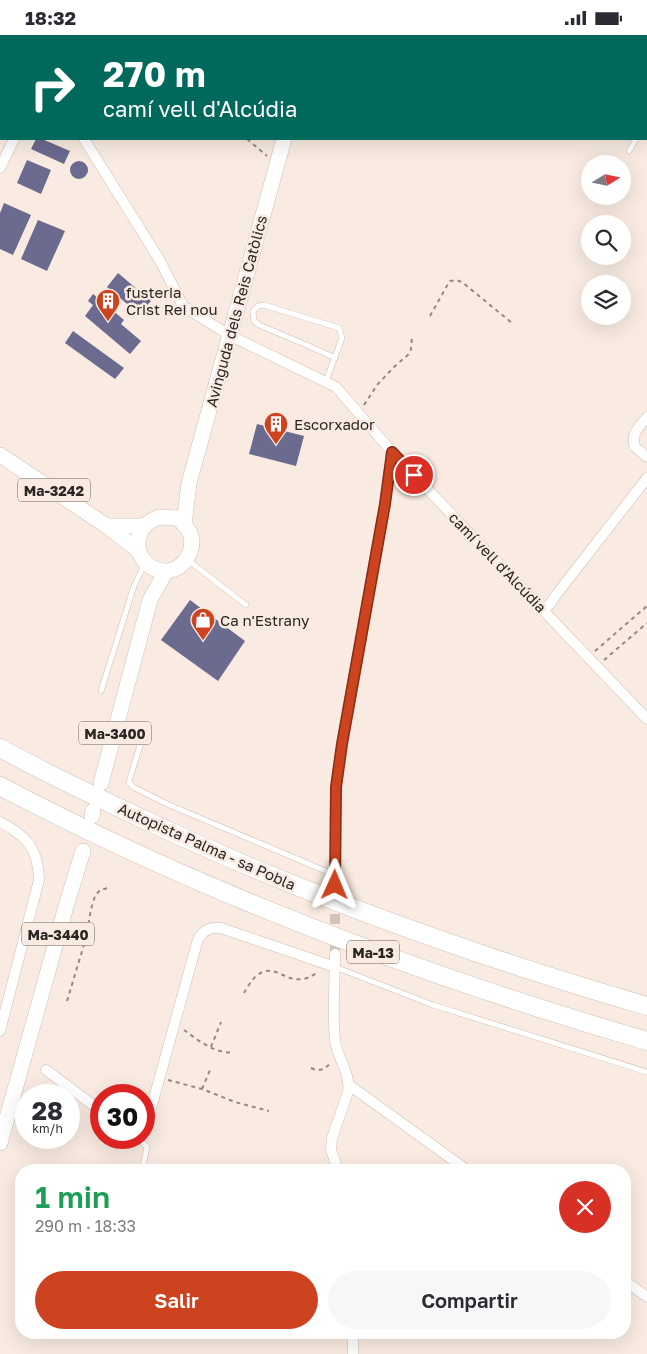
<!DOCTYPE html>
<html lang="es">
<head>
<meta charset="utf-8">
<style>
	:root { --surface:#fff; --page:#f7f7f7; --text:#2b2b33; --muted:#7c7c81; --accent:#cd431f }
	body { margin:0; font-family:"Golos Text",sans-serif; background:var(--page); color:var(--text); height:100vh; display:flex; flex-direction:column; font-size:19px; white-space:nowrap }
	* { box-sizing:border-box; margin:0 }
	p { font-size:16px; color:var(--muted) }
	.icon { flex:none; width:28px; height:28px; fill:none; stroke:currentColor; stroke-width:2; stroke-linecap:round; stroke-linejoin:round }
	.map { position:relative; flex:1; overflow:hidden }
	.sheet { position:absolute; left:15px; top:1129px; width:616px; height:175px; display:flex; flex-direction:column; background:var(--surface); border-radius:20px; box-shadow:0 5px 20px #0002 }
	.sheet>* { flex:none }
	.banner { position:absolute; left:0px; top:0px; width:648px; height:105px; box-shadow:0 5px 20px #0002; background:#00695c; color:#fff; overflow:hidden }
	.needle { width:32px; rotate:80deg }
	.controls { position:absolute; left:581px; top:120px; display:grid; gap:10px }
	.controls a { display:grid; place-items:center; width:50px; height:50px; border-radius:50%; background:var(--surface); box-shadow:0 5px 20px #0002; font-size:25px }
	.speed { position:absolute; left:15px; top:1049px; display:flex; gap:10px; font-size:25px; font-weight:700; text-align:center }
	.speed>* { display:grid; place-content:center; width:65px; height:65px; border-radius:50%; background:var(--surface); box-shadow:0 5px 20px #0002; line-height:1 }
	.speed small { font-size:12px; font-weight:400 }
	.speed .limit { border:8px solid #d22; background:#fff; color:#111 }
	.pin { position:absolute; display:grid; place-items:center; width:42px; height:42px; color:#fff; margin:-21px; border:2px solid #fff; border-radius:50%; box-shadow:0 1px 5px #0007 }
	.me { position:absolute; width:55px; margin:-28px; rotate:1deg; stroke-linejoin:round; filter:drop-shadow(0 0 4px #0008) }
	.turn { display:flex; align-items:center; gap:18px; height:105px; padding:0 20px; font-size:22px }
	.turn .icon { width:65px; height:65px; stroke-width:2.5 }
	.turn b { display:block; font-size:35px; line-height:42px }
	.round { display:grid; place-items:center; flex:none; width:52px; height:52px; border-radius:26px; background:var(--page) }
	.summary { display:flex; align-items:center; justify-content:space-between; height:85px; padding:0 20px }
	h1 { font-size:30px; font-weight:600; line-height:38px; color:#1e9e55 }
	.button { display:flex; gap:10px; margin-top:auto; padding:10px 20px }
	.button a { flex:1; height:58px; border-radius:30px; background:var(--accent); color:#fff; font-size:20px; font-weight:600; line-height:58px; text-align:center }
	.button a+a { background:var(--page); color:var(--text) }
	.status { display:flex; justify-content:space-between; align-items:center; height:35px; padding:0 25px; background:var(--surface); direction:ltr }
	.status svg { height:14px; fill:currentColor }
	.map>svg:first-child { display:block }
	.water { fill:#80a6c1 }
	.building { fill:#6b6a8f }
	.lines { fill:none; stroke-linecap:round; stroke-linejoin:round }
	.street-tunnel { stroke:#d0c4bb; stroke-width:10; stroke-dasharray:10 5; stroke-linecap:butt }
	.lane-casing { stroke:#ccbfb5; stroke-width:6 }
	.street-casing { stroke:#ccbfb5; stroke-width:11 }
	.primary-casing { stroke:#ccbfb5; stroke-width:16 }
	.highway-casing { stroke:#ccbfb5; stroke-width:19 }
	.path { stroke:#938982; stroke-width:2; stroke-dasharray:4 4; stroke-linecap:butt }
	.lane { stroke:#fff; stroke-width:5 }
	.street { stroke:#fff; stroke-width:10 }
	.primary { stroke:#fff; stroke-width:15 }
	.highway { stroke:#fff; stroke-width:18 }
	.route-casing { stroke:#852c14; stroke-width:12 }
	.route { stroke:#cd431f; stroke-width:9 }
	.labels { text-anchor:middle; dominant-baseline:central; stroke-width:5; stroke-linejoin:round; paint-order:stroke }
	.shield { fill:#f9ebe1; stroke:#69615b; stroke-width:1 }
	.shield-label { font-size:14px; font-weight:bold; fill:#2b2622 }
	.poi-label { font-size:15px; fill:#2b2622; stroke:#f9ebe1; text-anchor:start }
	.street-label { font-size:15px; fill:#2b2622; stroke:#f9ebe1 }
</style>
</head>
<body>
<div class="status"><b>18:32</b><svg viewBox="0 0 49 12"><path d="M0 12V9h3v3zM5 12V6h3v6zM10 12V3h3v9zM15 12V0h3v12zM26 1h20v11H26zM47 4h2v5h-2z"/></svg></div>
<div class="map">
<svg width="647" height="1319" viewBox="0 0 647 1319">
	<rect width="100%" height="100%" fill="#f9ebe1"/>
	<path class="water" d="M 109,257 L 118,265 L 113,271 L 104,263 Z"/>
	<path class="building" d="M 36,104 L 42,104 L 70,116 L 64,129 L 31,114 Z
		M 27,125 L 51,135 L 41,159 L 17,148 Z
		M70 135a9 9 0 1 1 18 0a9 9 0 1 1-18 0Z
		M 4,168 L 31,180 L 13,220 L 0,214 L 0,178 Z
		M 38,185 L 65,196 L 47,236 L 21,224 Z
		M 118,238 L 151,266 L 139,279 L 107,252 Z
		M 93,259 L 124,285 L 121,289 L 141,306 L 130,319 L 85,281 L 93,270 L 88,266 Z
		M 73,296 L 124,333 L 115,344 L 65,308 Z
		M 257,389 L 304,401 L 296,431 L 249,419 Z
		M 190,565 L 245,606 L 218,646 L 161,605 Z"/>
	<g class="lines">
		<path class="street-tunnel" d="M 335,919 L 335,850"/>
		<defs>
			<path id="lane" d="M 646,88 L 647,86
				M 629,116 L 636,104
				M 326,346 L 342,303 L 339,293 L 264,270 L 258,271 L 253,276 L 254,286 L 259,290 L 309,311 L 335,323
				M 189,526 L 246,570
				M 101,656 L 134,551 L 145,529
				M 146,691 L 130,743 L 129,747 L 133,752 L 167,769 L 335,840
				M 335,932 L 433,970 L 647,1037
				M 140,1102 L 141,1106 L 147,1112 L 142,1135"/>
			<path id="street" d="M 61,1 L 62,0
				M 0,2 L 1,3
				M 84,104 L 159,224 L 183,271 L 229,300 L 336,352 L 392,417 L 647,684
				M 0,133 L 14,104
				M 647,382 C 639,392 630,400 635,412 L 647,422
				M 543,575 L 550,569 L 556,560 L 647,443
				M 0,787 C 27,801 38,813 39,845 L 0,996
				M 335,850 L 336,753 L 342,709 L 385,469 L 392,417
				M 335,919 C 335,946 332,978 335,1005 C 337,1023 351,1038 348,1057 L 332,1103 L 331,1115 L 338,1135
				M 46,1035 L 101,1076
				M 349,1050 L 467,1135
				M 144,1088 L 149,1081 L 198,904 C 204,895 210,892 221,893 L 335,932
				M 625,1246 L 647,1262
				M 353,1298 L 353,1319"/>
			<path id="primary" d="M 312,1 L 312,0
				M 0,420 L 107,491 L 139,516
				M 159,482 L 177,483 C 182,487 187,492 190,498 C 196,514 185,534 167,536 C 151,537 137,523 138,507 C 139,494 148,486 159,482 Z
				M 184,490 L 189,448 L 284,104
				M 107,491 L 144,491
				M 101,748 L 150,565 L 166,536
				M 92,781 L 93,776
				M 0,1108 L 67,868 L 83,816"/>
			<path id="highway" d="M 0,713 C 47,739 96,762 145,785 C 307,861 475,921 647,971
				M 0,751 C 206,860 424,941 647,1006"/>
		</defs>
		<use href="#lane" class="lane-casing"/>
		<use href="#street" class="street-casing"/>
		<use href="#primary" class="primary-casing"/>
		<use href="#highway" class="highway-casing"/>
		<path class="path" d="M 247,104 L 267,121
			M 430,281 L 448,249 L 450,246 L 456,245 L 462,247 L 512,288
			M 364,370 L 377,350 L 395,331 L 409,319 L 411,314 L 412,302
			M 595,616 L 647,571
			M 604,625 L 647,588
			M 244,958 C 248,952 252,943 259,939 C 279,926 289,958 318,937
			M 67,966 L 86,903 L 91,874 L 95,861 L 100,855 L 108,853
			M 184,995 C 198,1005 216,1020 234,1017
			M 211,1012 L 221,987
			M 311,1033 C 319,1037 325,1035 331,1027
			M 168,1045 L 202,1054 L 235,1067 L 269,1076
			M 202,1054 L 210,1035"/>
		<use href="#lane" class="lane"/>
		<use href="#street" class="street"/>
		<use href="#primary" class="primary"/>
		<use href="#highway" class="highway"/>
	</g>
	<g class="lines">
		<defs>
			<path id="route" d="M 335,850 L 336,752 L 342,709 L 385,469 L 392,417 L 414,440"/>
		</defs>
		<use href="#route" class="route-casing"/>
		<use href="#route" class="route"/>
	</g>
	<defs>
		<symbol id="building-pin" viewBox="-11 -11 22 30"><path d="M0 17L-7.5 6A9.5 9.5 0 1 1 7.5 6Z" fill="#cd431f" stroke="#f9ebe1"/><path d="M-4-6H4V6H1V3H-1V6H-4ZM-2.5-4.3h1.7v1.8h-1.7ZM.8-4.3h1.7v1.8H.8ZM-2.5-1h1.7V.8h-1.7ZM.8-1h1.7V.8H.8Z" fill="#fff"/></symbol>
		<symbol id="shop-pin" viewBox="-11 -11 22 30"><path d="M0 17L-7.5 6A9.5 9.5 0 1 1 7.5 6Z" fill="#cd431f" stroke="#f9ebe1"/><path d="M-5-2.5h2.3a2.7 3.5 0 0 1 5.4 0H5L5.5 6h-11ZM-1.5-2.5h3a1.5 2.3 0 0 0-3 0Z" fill="#fff"/></symbol>
	</defs>
	<g fill-rule="evenodd">
		<use href="#building-pin" x="94" y="252" width="28" height="38"/>
		<use href="#building-pin" x="262" y="375" width="28" height="38"/>
		<use href="#shop-pin" x="189" y="571" width="28" height="38"/>
	</g>
	<g class="labels">
		<g class="shield">
			<rect x="18" y="443.5" width="72" height="23" rx="4"/>
			<rect x="79" y="686.5" width="72" height="23" rx="4"/>
			<rect x="22" y="887.5" width="72" height="23" rx="4"/>
			<rect x="347" y="905.5" width="52" height="23" rx="4"/>
		</g>
		<g class="shield-label">
			<text x="54" y="455">Ma-3242</text>
			<text x="115" y="698">Ma-3400</text>
			<text x="58" y="899">Ma-3440</text>
			<text x="373" y="917">Ma-13</text>
		</g>
		<g class="poi-label">
			<text x="126" y="257">fusteria<tspan x="126" dy="17">Crist Rei nou</tspan></text>
			<text x="294" y="389">Escorxador</text>
			<text x="220" y="585">Ca n'Estrany</text>
		</g>
		<g class="street-label">
			<text transform="translate(236 276) rotate(-75)">Avinguda dels Reis Catòlics</text>
			<text transform="translate(498 527) rotate(46)">camí vell d'Alcúdia</text>
			<text transform="translate(207 811) rotate(24)">Autopista Palma - sa Pobla</text>
		</g>
	</g>
</svg>
<div class="controls">
<a><svg class="needle" viewBox="-14 -14 28 28"><path d="M0-13l5 13h-10z" fill="#e53935"/><path d="M0 13l5-13h-10z" fill="#7c7c81"/></svg></a>
<a><svg class="icon" aria-label="search" viewBox="0 0 24 24"><circle cx="10" cy="10" r="6"/><path d="M15 15l6 6"/></svg></a>
<a><svg class="icon" aria-label="layers" viewBox="0 0 24 24"><path d="M12 4l9 5-9 5-9-5zM3 14l9 5 9-5"/></svg></a>
</div>
<div class="speed"><div>28<small>km/h</small></div><div class="limit">30</div></div>
<div class="pin" style="left:414px;top:440px;background:#d93025"><svg class="icon" aria-label="arrive" viewBox="0 0 24 24"><path d="M6 21V4h12l-3 4 3 4H6"/></svg></div>
<svg class="me" style="left:335px;top:850px" viewBox="-20 -20 40 40"><path d="M0-17L14 15 0 8-14 15z" fill="#cd431f" stroke="#fff" stroke-width="4"/></svg>
<div class="banner">
<div class="turn"><svg class="icon" aria-label="right" viewBox="0 0 24 24"><path d="M7 20v-9h11M14 6l5 5-5 5"/></svg><div><b>270 m</b>camí vell d'Alcúdia</div></div>
</div>
<section class="sheet">
<div class="summary"><div><h1>1 min</h1><p>290 m · 18:33</p></div><a class="round" style="background:#d93025;color:#fff"><svg class="icon" aria-label="close" viewBox="0 0 24 24"><path d="M6 6l12 12M18 6L6 18"/></svg></a></div>
<div class="button"><a>Salir</a><a>Compartir</a></div>
</section>
</div>
</body>
</html>
